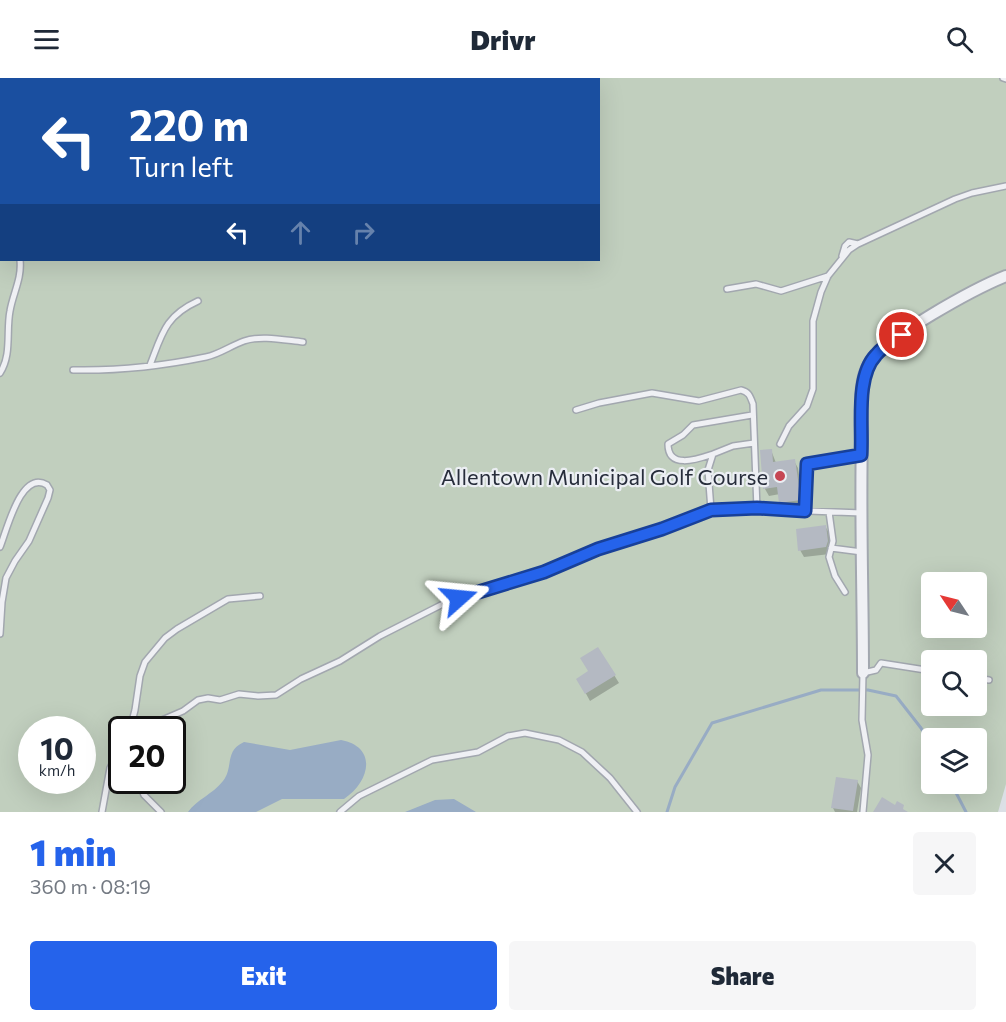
<!DOCTYPE html>
<html lang="en">
<head>
<meta charset="utf-8">
<style>
	:root { --surface:#fff; --page:#f6f6f7; --text:#1f2937; --muted:#747a83; --accent:#2563eb }
	body { margin:0; font-family:Commissioner,sans-serif; background:var(--page); color:var(--text); height:100vh; display:flex; flex-direction:column; font-size:22px; white-space:nowrap }
	* { box-sizing:border-box; margin:0 }
	p { font-size:20px; color:var(--muted) }
	.icon { flex:none; width:33px; height:33px; fill:none; stroke:currentColor; stroke-width:2; stroke-linecap:round; stroke-linejoin:round }
	.map { position:relative; height:734px; overflow:hidden }
	.sheet { display:flex; flex-direction:column; background:var(--surface); flex:1 }
	.sheet>* { flex:none }
	.hud { position:absolute; left:0px; top:0px; width:600px; height:183px; box-shadow:0 6px 24px #0002; background:#1a4fa0; color:#fff; overflow:hidden }
	.needle { width:39px; rotate:305deg }
	.tools { position:absolute; left:921px; top:494px; display:grid; gap:12px }
	.tools a { display:grid; place-items:center; width:66px; height:66px; border-radius:6px; background:var(--surface); box-shadow:0 6px 24px #0002; font-size:30px }
	.speed { position:absolute; left:18px; top:638px; display:flex; gap:12px; font-size:30px; font-weight:700; text-align:center }
	.speed>* { display:grid; place-content:center; width:78px; height:78px; border-radius:50%; background:var(--surface); box-shadow:0 6px 24px #0002; line-height:1 }
	.speed small { font-size:15px; font-weight:400 }
	.speed .limit { border:3px solid #111; border-radius:9px; background:#fff; color:#111 }
	.pin { position:absolute; display:grid; place-items:center; width:51px; height:51px; color:#fff; margin:-26px; border:3px solid #fff; border-radius:50%; box-shadow:0 2px 6px #0007 }
	.me { position:absolute; width:66px; margin:-33px; rotate:72deg; stroke-linejoin:round; filter:drop-shadow(0 0 4px #0008) }
	.turn { display:flex; align-items:center; gap:21px; height:126px; padding:0 30px; font-size:27px }
	.turn .icon { width:78px; height:78px; stroke-width:2.5 }
	.turn b { display:block; font-size:42px; line-height:51px }
	.lanes { display:flex; align-items:center; height:57px; padding:0 30px; background:#0003; justify-content:center; gap:30px; direction:ltr }
	.lanes .off { opacity:.35 }
	.round { display:grid; place-items:center; flex:none; width:63px; height:63px; border-radius:6px; background:var(--page) }
	.headline { display:flex; align-items:center; justify-content:space-between; height:102px; padding:0 30px }
	h1 { font-size:36px; font-weight:800; line-height:45px; color:var(--accent) }
	.button { display:flex; gap:12px; margin-top:auto; padding:12px 30px }
	.button a { flex:1; height:69px; border-radius:6px; background:var(--accent); color:#fff; font-size:24px; font-weight:800; line-height:69px; text-align:center }
	.button a+a { background:var(--page); color:var(--text) }
	header { display:flex; justify-content:space-between; align-items:center; height:78px; padding:0 30px; background:var(--surface); font-size:27px; font-weight:800 }
	.map>svg:first-child { display:block }
	.green { fill:#c1cfbe; fill-rule:evenodd }
	.water { fill:#98acc4 }
	.shadow { fill:#0003 }
	.lines { fill:none; stroke-linecap:round; stroke-linejoin:round }
	.stream { stroke:#98acc4; stroke-width:3 }
	.building { fill:#b4b9c2 }
	.lane-casing { stroke:#a2a7af; stroke-width:8 }
	.street-casing { stroke:#a2a7af; stroke-width:14 }
	.lane { stroke:#eff0f4; stroke-width:5 }
	.street { stroke:#eff0f4; stroke-width:10 }
	.route-casing { stroke:#184099; stroke-width:15 }
	.route { stroke:#2563eb; stroke-width:10 }
	.poi-dot { fill:#c64654; stroke:#ebeef3; stroke-width:2 }
	.labels { text-anchor:middle; dominant-baseline:central; stroke-width:4.5; stroke-linejoin:round; paint-order:stroke }
	.poi-label { font-size:22px; fill:#272d3b; stroke:#ebeef3; text-anchor:end }
</style>
</head>
<body>
<header><svg class="icon" aria-label="menu" viewBox="0 0 24 24"><path d="M4 6h16M4 12h16M4 18h16"/></svg>Drivr<svg class="icon" aria-label="search" viewBox="0 0 24 24"><circle cx="10" cy="10" r="6"/><path d="M15 15l6 6"/></svg></header>
<div class="map">
<svg width="1006" height="734" viewBox="0 0 1006 734">
	<rect width="100%" height="100%" fill="#dce0e6"/>
	<path class="green" d="M 0,0 L 1006,0 L 1006,706 L 998,734 L 0,734 ZM 2,2 L 598,2 L 598,182 L 2,182 ZM 932,504 L 976,504 L 976,549 L 932,549 ZM 932,582 L 976,582 L 976,627 L 932,627 ZM 32,651 L 82,651 L 82,702 L 32,702 ZM 122,651 L 172,651 L 172,702 L 122,702 ZM 932,660 L 976,660 L 976,705 L 932,705 Z"/>
	<path class="water" d="M 341,662 C 378,669 370,704 344,721 L 282,721 L 256,734 L 188,734 C 196,722 213,716 223,703 C 234,689 224,673 244,664 L 290,672 Z
		M 454,721 L 476,734 L 405,734 L 435,722 Z"/>
	<path class="shadow" d="M 771,372 L 776,385 L 794,383 L 798,390 L 804,429 L 785,432 L 781,425 L 780,416 L 769,418 L 765,411 Z
		M 825,448 L 829,455 L 831,471 L 830,476 L 804,479 L 800,472 Z
		M 598,571 L 619,605 L 590,623 L 578,601 L 590,594 Z
		M 857,703 L 861,710 L 857,734 L 835,734 L 833,730 Z"/>
	<g class="lines">
		<path class="stream" d="M 951,705 L 966,734
			M 667,734 L 675,709 L 712,645 L 821,612 L 868,612 L 896,618 L 921,650 L 932,670"/>
	</g>
	<path class="building" d="M 772,371 L 773,384 L 795,381 L 801,422 L 779,425 L 777,409 L 763,411 L 760,372 Z
		M 826,447 L 828,463 L 826,469 L 798,473 L 796,451 Z
		M 598,569 L 616,597 L 585,616 L 576,601 L 588,593 L 580,580 Z
		M 836,699 L 858,702 L 853,733 L 831,730 Z
		M 882,719 L 895,727 L 897,723 L 904,727 L 903,731 L 908,734 L 873,734 Z"/>
	<g class="lines">
		<defs>
			<path id="lane" d="M 1003,0 L 1006,1
				M 288,2 L 290,0
				M 574,2 L 576,0
				M 0,64 L 2,64
				M 0,95 L 2,95
				M 0,175 L 2,175
				M 842,178 L 845,168 L 849,164 L 858,166
				M 727,211 L 756,206 L 781,213 L 828,198
				M 150,287 C 162,256 165,238 198,223
				M 73,292 C 118,293 162,288 206,279 C 220,276 230,268 244,263 C 261,257 284,262 303,264
				M 0,295 C 12,277 6,253 10,233 C 13,215 22,201 20,182
				M 576,332 L 599,325 L 652,315 L 699,323 L 741,312 C 749,314 750,318 753,326 L 757,431 L 711,432 L 708,392 L 713,376 L 733,368 L 754,365
				M 780,366 L 789,348 L 807,328 L 813,311 L 813,243 L 821,214 L 828,198 L 849,172 L 858,166 L 955,121 L 972,115 L 1006,108
				M 713,376 C 698,381 668,392 668,366 L 683,357 L 693,347 L 752,337
				M 757,431 L 862,435
				M 805,433 L 807,386 L 861,377
				M 829,434 L 833,463 L 829,479 L 835,498 L 845,514
				M 0,469 C 7,452 21,391 47,407 L 50,412 L 48,420 L 29,463 L 15,483 L 6,500 L 2,524 L 0,556
				M 831,470 L 862,474
				M 976,600 L 989,602
				M 130,651 L 135,632 L 140,598 L 145,584 L 165,560 L 177,551 L 228,521 L 260,518
				M 153,651 L 162,642 L 183,633 L 198,622 L 208,620 L 220,622 L 239,616 L 258,618 L 276,617 L 301,601 L 340,583 L 380,558 L 441,527 L 472,515 L 544,494 L 598,471 L 662,451 L 711,432
				M 138,702 L 144,717 L 161,734
				M 102,734 L 110,690 L 122,667
				M 340,734 L 359,718 L 432,682 L 478,674 L 508,658 L 525,655 L 559,662 L 582,674 L 610,700 L 637,734
				M 863,734 L 868,677 L 862,642 L 863,595 L 876,592 L 881,585 L 932,593"/>
			<path id="street" d="M 863,595 C 863,516 860,437 862,358 C 863,335 857,306 869,286 C 883,260 976,210 1006,198"/>
		</defs>
		<use href="#lane" class="lane-casing"/>
		<use href="#street" class="street-casing"/>
		<use href="#lane" class="lane"/>
		<use href="#street" class="street"/>
	</g>
	<g class="lines">
		<defs>
			<path id="route" d="M 459,520 L 544,494 L 598,471 L 662,451 L 711,432 L 757,430 L 805,433 L 807,386 L 861,377 C 863,348 855,299 876,277 C 883,268 893,263 902,257"/>
		</defs>
		<use href="#route" class="route-casing"/>
		<use href="#route" class="route"/>
	</g>
	<circle class="poi-dot" cx="780" cy="398" r="6"/>
	<g class="labels">
		<g class="poi-label">
			<text x="768" y="398">Allentown Municipal Golf Course</text>
		</g>
	</g>
</svg>
<div class="tools">
<a><svg class="needle" viewBox="-14 -14 28 28"><path d="M0-13l5 13h-10z" fill="#e53935"/><path d="M0 13l5-13h-10z" fill="#747a83"/></svg></a>
<a><svg class="icon" aria-label="search" viewBox="0 0 24 24"><circle cx="10" cy="10" r="6"/><path d="M15 15l6 6"/></svg></a>
<a><svg class="icon" aria-label="layers" viewBox="0 0 24 24"><path d="M12 4l9 5-9 5-9-5zM3 14l9 5 9-5"/></svg></a>
</div>
<div class="speed"><div>10<small>km/h</small></div><div class="limit">20</div></div>
<div class="pin" style="left:902px;top:257px;background:#d93025"><svg class="icon" aria-label="arrive" viewBox="0 0 24 24"><path d="M6 21V4h12l-3 4 3 4H6"/></svg></div>
<svg class="me" style="left:459px;top:520px" viewBox="-20 -20 40 40"><path d="M0-17L14 15 0 8-14 15z" fill="#2563eb" stroke="#fff" stroke-width="4"/></svg>
<div class="hud">
<div class="turn"><svg class="icon" aria-label="left" viewBox="0 0 24 24"><path d="M17 20v-9H6M10 6l-5 5 5 5"/></svg><div><b>220 m</b>Turn left</div></div>
<div class="lanes"><svg class="icon" aria-label="left" viewBox="0 0 24 24"><path d="M17 20v-9H6M10 6l-5 5 5 5"/></svg><svg class="icon off" aria-label="ahead" viewBox="0 0 24 24"><path d="M12 20V5M6 11l6-6 6 6"/></svg><svg class="icon off" aria-label="right" viewBox="0 0 24 24"><path d="M7 20v-9h11M14 6l5 5-5 5"/></svg></div>
</div>
</div>
<section class="sheet">
<div class="headline"><div><h1>1 min</h1><p>360 m · 08:19</p></div><a class="round"><svg class="icon" aria-label="close" viewBox="0 0 24 24"><path d="M6 6l12 12M18 6L6 18"/></svg></a></div>
<div class="button"><a>Exit</a><a>Share</a></div>
</section>
</body>
</html>
